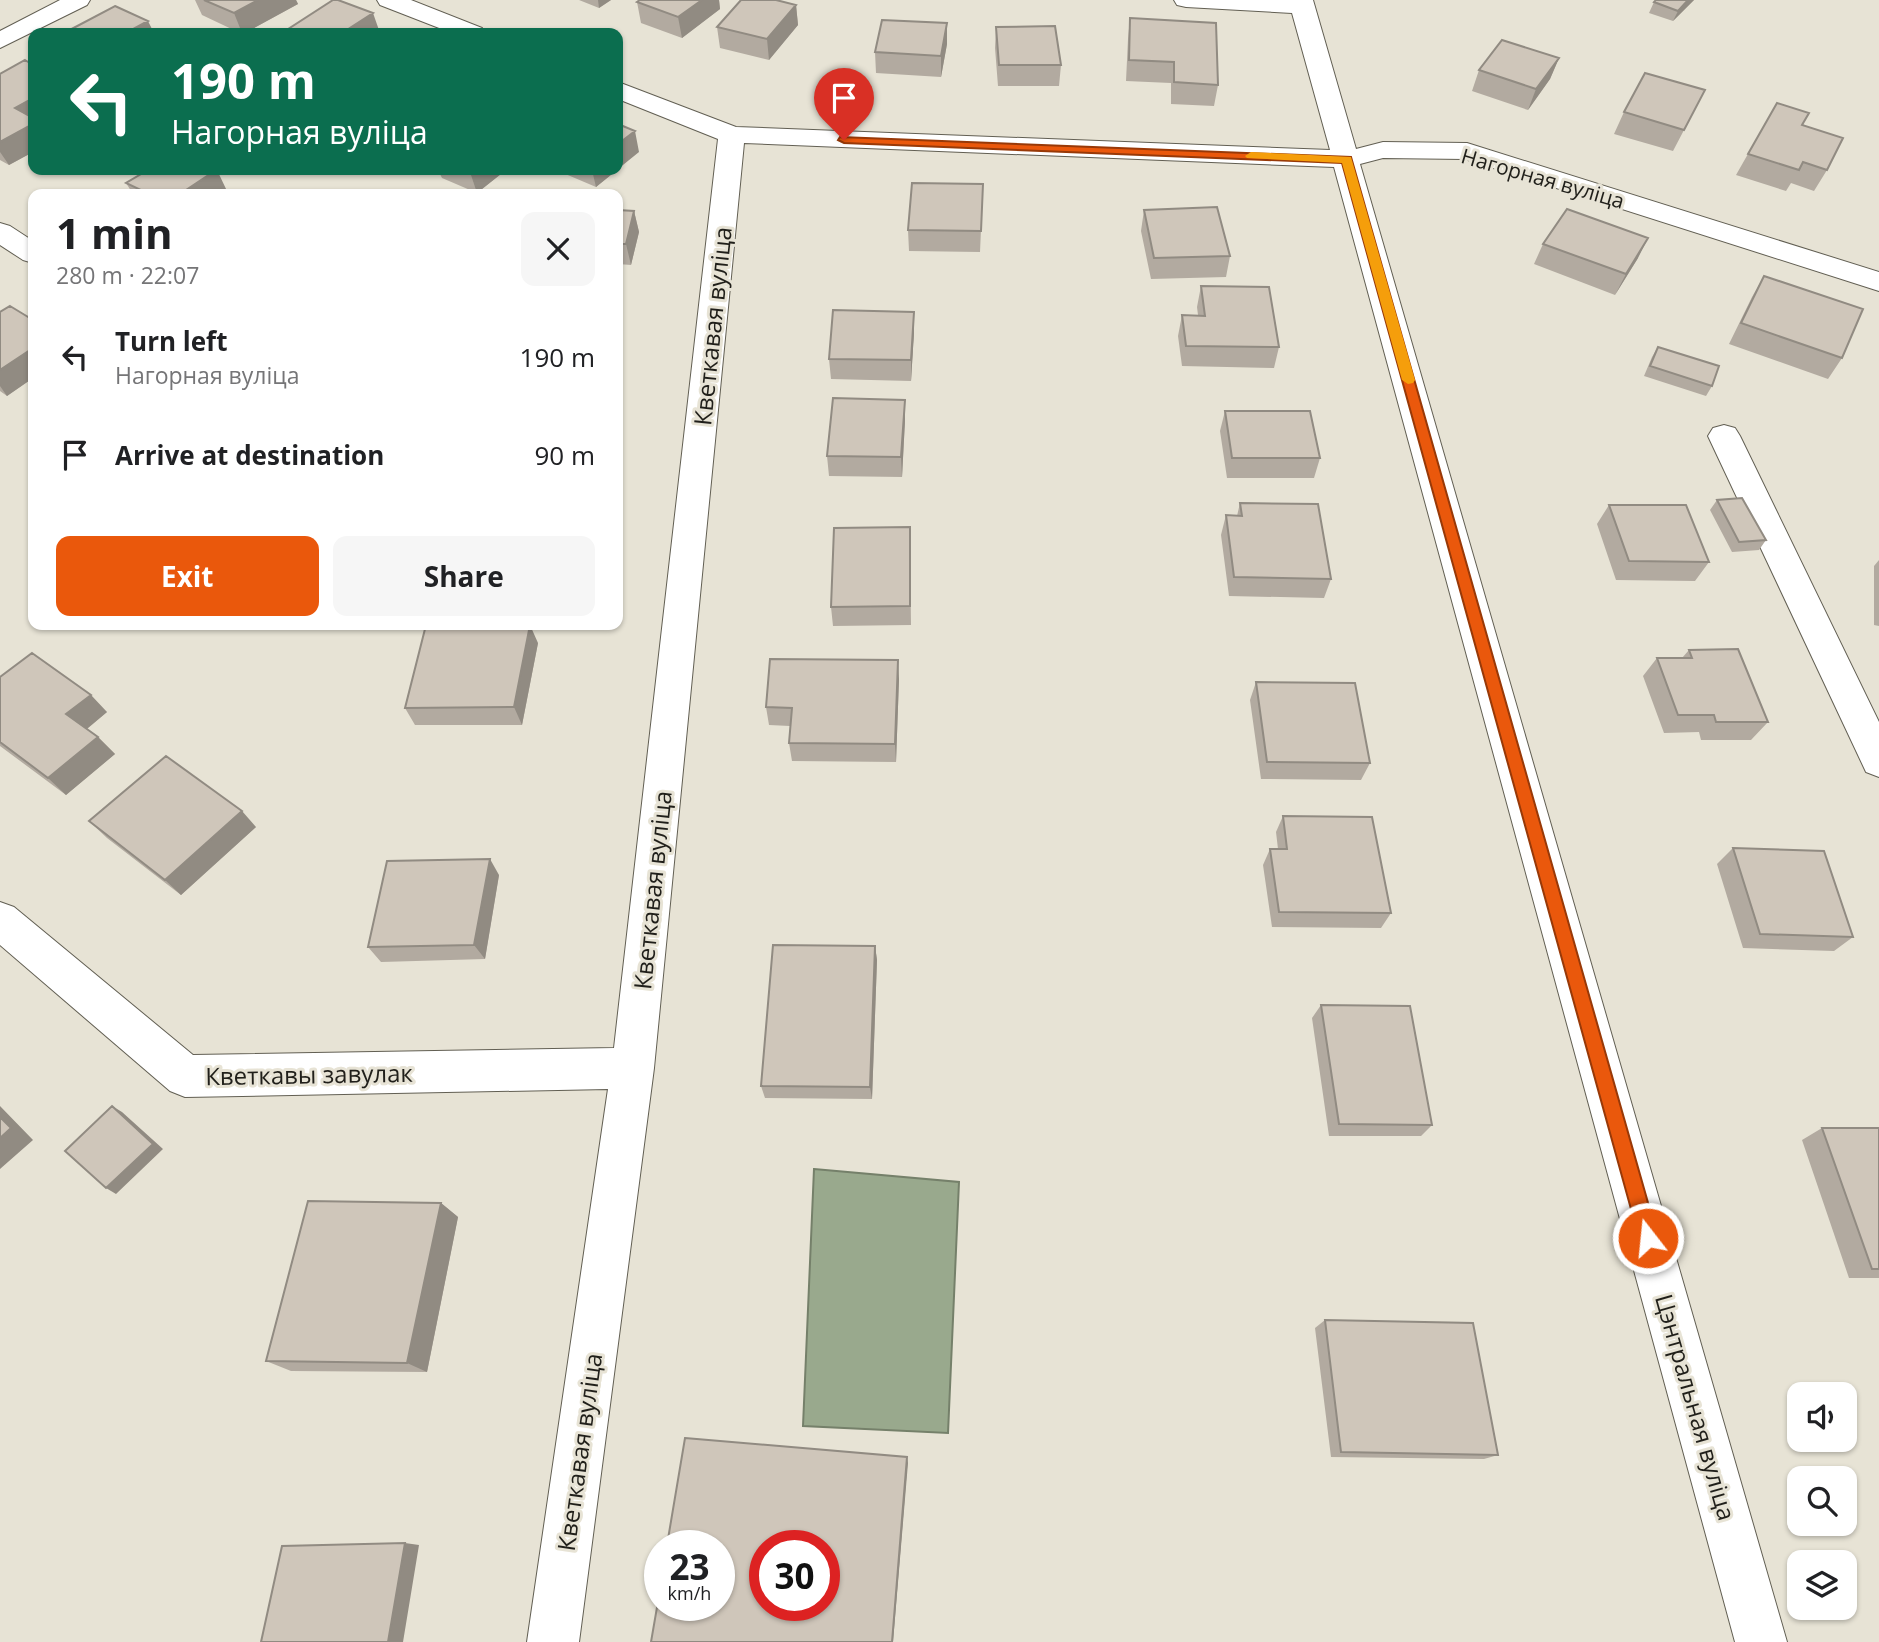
<!DOCTYPE html>
<html lang="en">
<head>
<meta charset="utf-8">
<style>
	:root { --surface:#fff; --page:#f6f6f6; --text:#202124; --muted:#757577; --accent:#ea580c }
	body { margin:0; font-family:"Open Sans",sans-serif; background:var(--page); color:var(--text); height:100vh; display:flex; flex-direction:column; font-size:26px; white-space:nowrap }
	* { box-sizing:border-box; margin:0 }
	p { font-size:23px; color:var(--muted) }
	.icon { flex:none; width:38px; height:38px; fill:none; stroke:currentColor; stroke-width:2; stroke-linecap:round; stroke-linejoin:round }
	.map { position:relative; flex:1; overflow:hidden }
	.sheet { position:absolute; left:28px; top:189px; width:595px; height:441px; display:flex; flex-direction:column; background:var(--surface); border-radius:14px; box-shadow:0 2px 5px #0004 }
	.sheet>* { flex:none }
	.guide { position:absolute; left:28px; top:28px; width:595px; height:147px; border-radius:14px; box-shadow:0 2px 5px #0004; background:#0b6e4f; color:#fff; overflow:hidden }
	.tools { position:absolute; left:1787px; top:1382px; display:grid; gap:14px }
	.tools a { display:grid; place-items:center; width:70px; height:70px; border-radius:14px; background:var(--surface); box-shadow:0 2px 5px #0004; font-size:35px }
	.speed { position:absolute; left:644px; top:1530px; display:flex; gap:14px; font-size:35px; font-weight:700; text-align:center }
	.speed>* { display:grid; place-content:center; width:91px; height:91px; border-radius:50%; background:var(--surface); box-shadow:0 2px 5px #0004; line-height:1 }
	.speed small { font-size:18px; font-weight:400 }
	.speed .limit { border:10px solid #d22; background:#fff; color:#111 }
	.pin { position:absolute; display:grid; place-items:center; width:60px; height:60px; color:#fff; margin:-72px -30px; border-radius:50% 50% 50% 0; rotate:-45deg; box-shadow:0 0 7px #0007 }
	.pin .icon { rotate:45deg }
	.me { position:absolute; width:77px; margin:-38px; rotate:344deg; stroke-linejoin:round; filter:drop-shadow(0 0 5px #0008) }
	.turn { display:flex; align-items:center; gap:24px; height:147px; padding:0 28px; font-size:32px }
	.turn .icon { width:91px; height:91px; stroke-width:2.5 }
	.turn b { display:block; font-size:49px; line-height:60px }
	.round { display:grid; place-items:center; flex:none; width:74px; height:74px; border-radius:14px; background:var(--page) }
	.head { display:flex; align-items:center; justify-content:space-between; height:119px; padding:0 28px }
	h1 { font-size:42px; font-weight:700; line-height:52px }
	.primary-button { display:flex; gap:14px; margin-top:auto; padding:14px 28px }
	.primary-button a { flex:1; height:80px; border-radius:14px; background:var(--accent); color:#fff; font-size:28px; font-weight:700; line-height:80px; text-align:center }
	.primary-button a+a { background:var(--page); color:var(--text) }
	ul { padding:0; list-style:none }
	li { display:flex; align-items:center; gap:21px; height:98px; padding:0 28px }
	li div { flex:1 }
	li b { display:block; font-size:26px }
	li em { font-style:normal }
	.map>svg:first-child { display:block }
	.water { fill:#99a98d; stroke:#75806a; stroke-width:2 }
	.lines { fill:none; stroke-linecap:round; stroke-linejoin:round }
	.minor-casing { stroke:#625f53; stroke-width:2 }
	.minor { fill:#fff; fill-rule:evenodd }
	.wall { fill:#b2aaa0 }
	.shaded-wall { fill:#918b82 }
	.building { fill:#cfc6ba; stroke:#918b82; stroke-width:2; fill-rule:evenodd }
	.route { fill:#ea580c; stroke:#983908; stroke-width:2 }
	.slow { fill:#f59e0b }
	.labels { text-anchor:middle; dominant-baseline:central; stroke-width:6; stroke-linejoin:round; paint-order:stroke }
	.far-street-label { font-size:21px; fill:#201f1a; stroke:#e7e3d5 }
	.street-label { font-size:24px; fill:#201f1a; stroke:#e7e3d5 }
</style>
</head>
<body>
<div class="map">
<svg width="1879" height="1642" viewBox="0 0 1879 1642">
	<rect width="100%" height="100%" fill="#e7e3d5"/>
	<path class="water" d="M 814,1169 L 959,1182 L 948,1433 L 803,1426 Z"/>
	<g class="lines">
		<defs>
			<path id="minor" d="M 60,0 L 90,0 L 87,5 L 0,48 L 0,31 Z
				M 377,0 L 411,0 L 482,28 L 485,33 L 452,33 L 380,5 Z
				M 1174,0 L 1313,0 L 1356,149 L 1383,142 L 1467,143 L 1879,272 L 1879,291 L 1465,159 L 1383,158 L 1360,164 L 1787,1642 L 1735,1642 L 1334,167 L 744,143 L 654,1068 L 579,1642 L 527,1642 L 608,1089 L 185,1097 L 170,1091 L 0,945 L 0,902 L 14,907 L 193,1055 L 614,1048 L 718,139 L 618,99 L 618,82 L 736,127 L 1330,150 L 1292,13 L 1186,7 L 1177,5 Z
				M 0,223 L 10,226 L 33,241 L 33,263 L 23,260 L 0,245 Z
				M 1724,425 L 1735,428 L 1740,436 L 1879,722 L 1879,777 L 1866,772 L 1708,436 L 1713,428 Z"/>
		</defs>
		<use href="#minor" class="minor-casing"/>
		<use href="#minor" class="minor"/>
	</g>
	<path class="wall" d="M 195,0 L 296,0 L 298,4 L 245,33 L 240,33 L 202,15 Z
		M 579,0 L 611,0 L 599,8 Z
		M 638,0 L 719,0 L 720,9 L 682,38 L 641,23 L 637,2 Z
		M 1656,0 L 1694,0 L 1673,21 L 1649,13 L 1654,2 Z
		M 796,5 L 798,25 L 769,60 L 720,48 L 717,27 Z
		M 1130,18 L 1218,85 L 1214,106 L 1171,104 L 1171,83 L 1126,81 L 1128,39 Z
		M 996,27 L 1061,65 L 1059,86 L 998,86 L 995,48 Z
		M 947,44 L 941,77 L 876,73 L 875,52 Z
		M 1559,58 L 1550,79 L 1528,110 L 1472,91 L 1479,70 Z
		M 33,65 L 33,152 L 9,165 L 0,160 L 0,74 Z
		M 1705,90 L 1673,151 L 1614,134 L 1624,112 Z
		M 1777,103 L 1802,125 L 1827,170 L 1814,191 L 1791,183 L 1786,191 L 1736,175 Z
		M 438,170 L 506,170 L 477,193 L 442,178 Z
		M 556,170 L 617,170 L 596,187 Z
		M 126,183 L 227,191 L 222,194 L 133,194 Z
		M 983,184 L 980,252 L 909,251 L 908,230 Z
		M 618,210 L 634,211 L 639,232 L 631,265 L 618,264 Z
		M 1144,210 L 1230,256 L 1226,277 L 1151,279 L 1141,231 Z
		M 1543,244 L 1638,258 L 1615,295 L 1534,264 Z
		M 1764,276 L 1842,358 L 1828,379 L 1729,344 L 1752,297 Z
		M 1201,286 L 1279,347 L 1274,368 L 1182,366 L 1178,336 L 1182,315 L 1198,315 L 1197,307 Z
		M 0,312 L 33,320 L 33,378 L 7,396 L 0,391 Z
		M 914,312 L 914,332 L 911,381 L 831,379 L 829,359 Z
		M 1658,347 L 1712,386 L 1706,396 L 1644,376 L 1652,357 Z
		M 1225,411 L 1320,458 L 1314,478 L 1227,478 L 1220,431 Z
		M 905,420 L 902,477 L 829,476 L 827,456 Z
		M 1717,500 L 1766,540 L 1759,550 L 1732,552 L 1710,510 Z
		M 1240,503 L 1331,579 L 1324,598 L 1229,596 L 1221,535 L 1226,515 L 1237,516 Z
		M 1609,505 L 1709,562 L 1695,581 L 1616,580 L 1597,524 Z
		M 910,547 L 911,625 L 833,626 L 831,607 Z
		M 1879,560 L 1879,626 L 1874,625 L 1874,566 Z
		M 538,643 L 522,725 L 415,725 L 405,708 Z
		M 1689,650 L 1768,722 L 1751,740 L 1701,740 L 1699,732 L 1664,733 L 1643,676 L 1657,658 L 1682,658 Z
		M 0,677 L 107,712 L 87,729 L 98,737 L 115,754 L 66,795 L 0,746 Z
		M 899,679 L 896,762 L 792,761 L 789,743 L 790,726 L 769,725 L 766,707 Z
		M 1256,682 L 1370,763 L 1361,780 L 1261,779 L 1250,700 Z
		M 1283,816 L 1391,913 L 1381,928 L 1272,927 L 1263,865 L 1270,849 L 1278,849 L 1276,832 Z
		M 89,821 L 256,827 L 181,895 L 107,838 Z
		M 1733,848 L 1853,937 L 1834,951 L 1743,948 L 1717,864 Z
		M 499,875 L 485,959 L 381,962 L 368,947 Z
		M 875,946 L 877,960 L 872,1099 L 765,1098 L 761,1086 Z
		M 1321,1005 L 1432,1125 L 1421,1136 L 1329,1136 L 1312,1018 Z
		M 1822,1128 L 1879,1128 L 1879,1278 L 1849,1278 L 1802,1140 Z
		M 441,1203 L 458,1217 L 427,1372 L 291,1371 L 266,1361 Z
		M 1325,1320 L 1498,1455 L 1484,1459 L 1331,1457 L 1315,1328 Z"/>
	<path class="shaded-wall" d="M 258,0 L 296,0 L 298,4 L 245,33 L 242,33 L 234,13 Z
		M 598,0 L 611,0 L 599,8 Z
		M 702,0 L 719,0 L 720,9 L 682,38 L 678,17 Z
		M 1688,0 L 1694,0 L 1673,21 L 1678,11 Z
		M 796,5 L 798,25 L 769,60 L 767,39 Z
		M 373,13 L 380,33 L 342,33 Z
		M 148,21 L 154,33 L 126,33 Z
		M 947,23 L 947,44 L 941,77 L 941,56 Z
		M 1559,58 L 1550,79 L 1528,110 L 1536,89 Z
		M 33,98 L 33,152 L 9,165 L 0,152 L 0,142 L 15,108 Z
		M 635,131 L 639,152 L 618,169 L 618,144 Z
		M 217,170 L 227,191 L 222,194 L 188,194 L 186,190 Z
		M 473,170 L 506,170 L 477,193 L 470,172 Z
		M 592,170 L 617,170 L 596,187 Z
		M 634,211 L 639,232 L 631,265 L 626,244 Z
		M 1648,238 L 1638,258 L 1615,295 L 1626,274 Z
		M 914,312 L 914,332 L 911,381 L 911,360 Z
		M 33,348 L 33,378 L 7,396 L 0,386 L 0,370 Z
		M 905,400 L 905,420 L 902,477 L 901,457 Z
		M 530,625 L 538,643 L 522,725 L 514,707 Z
		M 898,660 L 899,679 L 896,762 L 895,744 Z
		M 91,695 L 107,712 L 83,732 L 66,714 Z
		M 98,737 L 115,754 L 66,795 L 48,778 Z
		M 242,811 L 256,827 L 181,895 L 165,880 Z
		M 490,859 L 499,875 L 485,959 L 474,945 Z
		M 875,946 L 877,960 L 872,1099 L 870,1087 Z
		M 0,1106 L 33,1140 L 0,1169 Z
		M 112,1106 L 122,1112 L 163,1149 L 116,1194 L 106,1188 Z
		M 441,1203 L 458,1217 L 427,1372 L 407,1363 Z
		M 907,1457 L 908,1463 L 893,1642 L 892,1642 Z
		M 405,1543 L 419,1545 L 403,1642 L 388,1642 Z"/>
	<path class="building" d="M 204,0 L 258,0 L 234,13 Z
		M 333,0 L 338,0 L 373,13 L 342,33 L 282,33 Z
		M 640,0 L 702,0 L 678,17 L 637,2 Z
		M 741,0 L 776,0 L 796,5 L 767,39 L 717,27 Z
		M 1656,0 L 1688,0 L 1678,11 L 1654,2 Z
		M 115,6 L 148,21 L 126,33 L 64,33 Z
		M 1130,18 L 1216,23 L 1218,85 L 1174,82 L 1174,62 L 1129,60 Z
		M 882,20 L 947,23 L 941,56 L 875,52 Z
		M 1055,26 L 1061,65 L 999,65 L 996,27 Z
		M 1502,40 L 1559,58 L 1536,89 L 1479,70 Z
		M 25,60 L 33,65 L 33,88 L 31,90 L 33,91 L 33,98 L 15,108 L 33,118 L 33,124 L 0,142 L 0,74 Z
		M 1645,73 L 1705,90 L 1684,130 L 1624,112 Z
		M 1777,103 L 1809,113 L 1802,125 L 1843,138 L 1827,170 L 1803,162 L 1799,170 L 1748,154 Z
		M 618,124 L 635,131 L 618,144 Z
		M 148,170 L 216,170 L 186,190 L 195,194 L 149,194 L 126,183 Z
		M 912,183 L 983,184 L 981,231 L 908,230 Z
		M 1217,207 L 1230,256 L 1154,258 L 1144,210 Z
		M 1567,209 L 1648,238 L 1626,274 L 1543,244 Z
		M 618,210 L 634,211 L 626,244 L 618,244 Z
		M 1764,276 L 1863,309 L 1842,358 L 1741,323 Z
		M 1201,286 L 1269,287 L 1279,347 L 1186,346 L 1182,315 L 1205,316 Z
		M 10,306 L 33,320 L 33,348 L 0,370 L 0,312 Z
		M 833,310 L 914,312 L 911,360 L 829,359 Z
		M 1658,347 L 1719,366 L 1712,386 L 1650,366 Z
		M 833,398 L 905,400 L 901,457 L 827,456 Z
		M 1225,411 L 1310,411 L 1320,458 L 1232,458 Z
		M 1742,498 L 1766,540 L 1739,542 L 1717,500 Z
		M 1240,503 L 1318,504 L 1331,579 L 1234,577 L 1226,515 L 1242,516 Z
		M 1609,505 L 1686,505 L 1709,562 L 1629,561 Z
		M 910,527 L 910,606 L 831,607 L 834,528 Z
		M 426,625 L 530,625 L 514,707 L 405,708 Z
		M 1738,649 L 1768,722 L 1716,722 L 1714,715 L 1678,715 L 1657,658 L 1692,658 L 1689,650 Z
		M 32,653 L 91,695 L 66,714 L 98,737 L 48,778 L 0,742 L 0,677 Z
		M 770,659 L 898,660 L 895,744 L 789,743 L 792,708 L 766,707 Z
		M 1256,682 L 1355,683 L 1370,763 L 1267,762 Z
		M 166,756 L 242,811 L 165,880 L 89,821 Z
		M 1283,816 L 1372,817 L 1391,913 L 1279,912 L 1270,849 L 1287,849 Z
		M 1733,848 L 1824,851 L 1853,937 L 1760,934 Z
		M 490,859 L 474,945 L 368,947 L 387,861 Z
		M 773,945 L 875,946 L 870,1087 L 761,1086 Z
		M 1321,1005 L 1410,1006 L 1432,1125 L 1339,1124 Z
		M 112,1106 L 153,1144 L 106,1188 L 65,1151 Z
		M 0,1117 L 11,1128 L 0,1138 Z
		M 1822,1128 L 1879,1128 L 1879,1269 L 1872,1269 Z
		M 308,1201 L 441,1203 L 407,1363 L 266,1361 Z
		M 1325,1320 L 1473,1323 L 1498,1455 L 1341,1452 Z
		M 685,1438 L 907,1457 L 892,1642 L 651,1642 L 660,1590 L 660,1605 L 719,1605 L 719,1545 L 667,1545 ZM 765,1545 L 824,1545 L 824,1605 L 765,1605 Z
		M 405,1543 L 388,1642 L 261,1642 L 282,1546 Z"/>
	<path class="route" d="M 840,137 L 1351,157 L 1658,1238 L 1655,1244 L 1648,1247 L 1642,1244 L 1639,1238 L 1342,163 L 844,143 L 838,140 Z"/>
	<path class="slow" d="M 1251,152 L 1351,157 L 1415,380 L 1413,383 L 1408,384 L 1402,380 L 1342,163 L 1247,158 L 1245,156 Z"/>
	<g class="labels">
		<g class="far-street-label">
			<text transform="translate(1543 178) rotate(16)">Нагорная вуліца</text>
		</g>
		<g class="street-label">
			<text transform="translate(712 326) rotate(-84)">Кветкавая вуліца</text>
			<text transform="translate(652 890) rotate(-84)">Кветкавая вуліца</text>
			<text transform="translate(309 1074) rotate(-1)">Кветкавы завулак</text>
			<text transform="translate(1696 1407) rotate(74)">Цэнтральная вуліца</text>
			<text transform="translate(579 1452) rotate(-82)">Кветкавая вуліца</text>
		</g>
	</g>
</svg>
<div class="tools">
<a><svg class="icon" aria-label="sound" viewBox="0 0 24 24"><path d="M4 9h4l5-4v14l-5-4H4zM17 9q2 3 0 6"/></svg></a>
<a><svg class="icon" aria-label="search" viewBox="0 0 24 24"><circle cx="10" cy="10" r="6"/><path d="M15 15l6 6"/></svg></a>
<a><svg class="icon" aria-label="layers" viewBox="0 0 24 24"><path d="M12 4l9 5-9 5-9-5zM3 14l9 5 9-5"/></svg></a>
</div>
<div class="speed"><div>23<small>km/h</small></div><div class="limit">30</div></div>
<div class="pin" style="left:844px;top:140px;background:#d93025"><svg class="icon" aria-label="arrive" viewBox="0 0 24 24"><path d="M6 21V4h12l-3 4 3 4H6"/></svg></div>
<svg class="me" style="left:1648px;top:1238px" viewBox="-20 -20 40 40"><circle r="17" fill="#ea580c" stroke="#fff" stroke-width="3"/><path d="M0-11L8 9 0 5-8 9z" fill="#fff"/></svg>
<div class="guide">
<div class="turn"><svg class="icon" aria-label="left" viewBox="0 0 24 24"><path d="M17 20v-9H6M10 6l-5 5 5 5"/></svg><div><b>190 m</b>Нагорная вуліца</div></div>
</div>
<section class="sheet">
<div class="head"><div><h1>1 min</h1><p>280 m · 22:07</p></div><a class="round"><svg class="icon" aria-label="close" viewBox="0 0 24 24"><path d="M6 6l12 12M18 6L6 18"/></svg></a></div>
<ul>
<li><svg class="icon" aria-label="left" viewBox="0 0 24 24"><path d="M17 20v-9H6M10 6l-5 5 5 5"/></svg><div><b>Turn left</b><p>Нагорная вуліца</p></div><em>190 m</em></li>
<li><svg class="icon" aria-label="arrive" viewBox="0 0 24 24"><path d="M6 21V4h12l-3 4 3 4H6"/></svg><div><b>Arrive at destination</b></div><em>90 m</em></li>
</ul>
<div class="primary-button"><a>Exit</a><a>Share</a></div>
</section>
</div>
</body>
</html>
